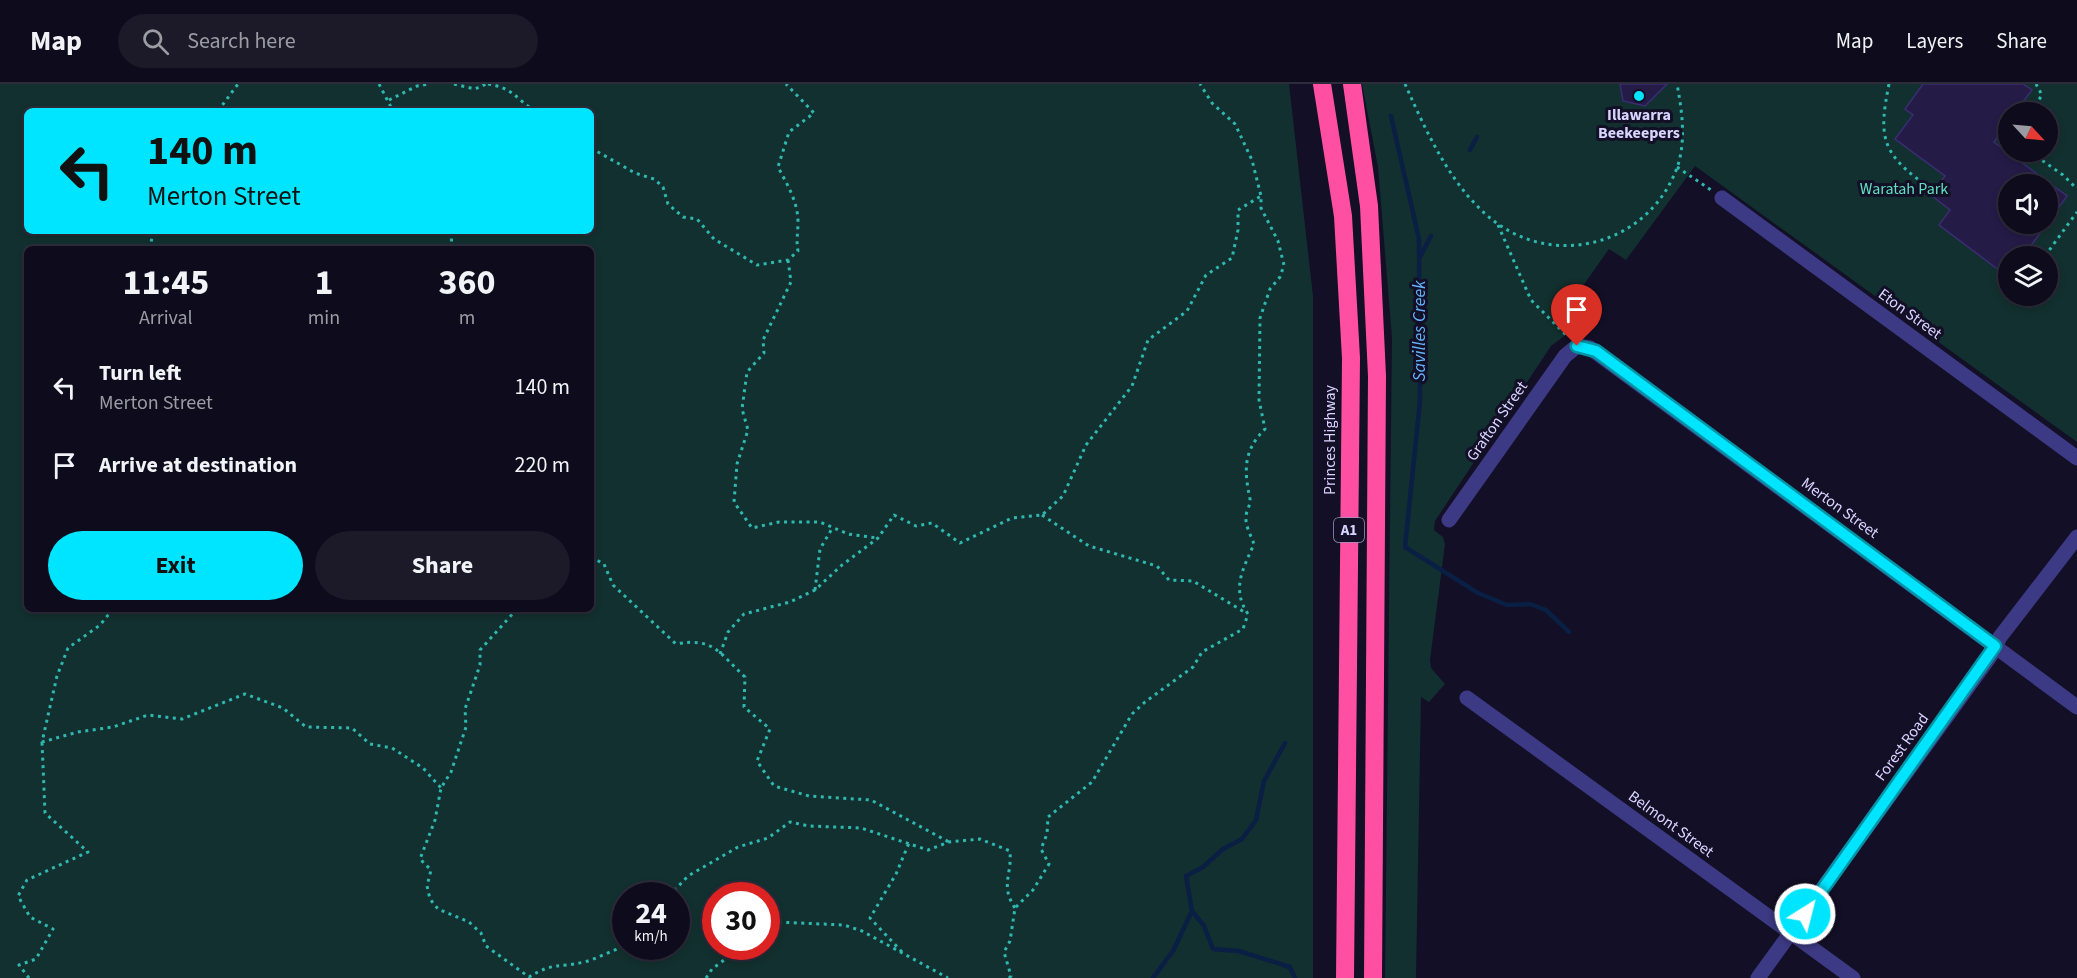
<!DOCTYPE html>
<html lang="en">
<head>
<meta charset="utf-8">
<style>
	:root { --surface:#0e0b1c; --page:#1c1929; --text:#f1f3f6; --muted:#9b9ba3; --line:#2e2b3b; --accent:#00e5ff }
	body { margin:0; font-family:"Source Sans 3",sans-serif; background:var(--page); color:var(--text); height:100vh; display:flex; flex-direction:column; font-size:22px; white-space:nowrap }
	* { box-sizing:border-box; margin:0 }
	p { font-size:20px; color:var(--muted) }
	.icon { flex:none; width:33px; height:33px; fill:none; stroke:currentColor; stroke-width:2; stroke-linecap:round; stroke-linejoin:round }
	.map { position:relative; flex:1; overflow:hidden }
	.drawer { position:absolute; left:24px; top:162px; width:570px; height:366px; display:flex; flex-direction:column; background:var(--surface); border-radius:9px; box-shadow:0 3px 9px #0003,0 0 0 2px var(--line) }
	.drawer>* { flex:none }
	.hud { position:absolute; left:24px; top:24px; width:570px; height:126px; border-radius:9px; box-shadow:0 3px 9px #0003,0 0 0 2px var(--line); background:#00e5ff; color:#111; overflow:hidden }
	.needle { width:39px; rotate:116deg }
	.buttons { position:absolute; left:1998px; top:18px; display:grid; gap:12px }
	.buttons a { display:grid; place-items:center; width:60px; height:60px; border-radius:50%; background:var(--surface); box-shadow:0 3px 9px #0003,0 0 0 2px var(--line); font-size:30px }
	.speed { position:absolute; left:612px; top:798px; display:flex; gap:12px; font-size:30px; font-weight:700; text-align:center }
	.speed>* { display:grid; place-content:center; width:78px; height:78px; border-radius:50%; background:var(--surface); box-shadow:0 3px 9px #0003,0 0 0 2px var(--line); line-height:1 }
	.speed small { font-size:15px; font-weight:400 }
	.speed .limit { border:9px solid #d22; background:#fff; color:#111 }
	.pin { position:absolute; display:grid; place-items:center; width:51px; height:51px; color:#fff; margin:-62px -26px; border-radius:50% 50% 50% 0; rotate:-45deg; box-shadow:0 0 6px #0007 }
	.pin .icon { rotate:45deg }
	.me { position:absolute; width:66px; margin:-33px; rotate:36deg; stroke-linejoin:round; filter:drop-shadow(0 0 4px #0008) }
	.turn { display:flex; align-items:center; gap:21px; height:126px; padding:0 24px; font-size:27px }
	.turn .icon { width:78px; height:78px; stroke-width:2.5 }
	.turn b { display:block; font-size:42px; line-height:51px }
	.eta { display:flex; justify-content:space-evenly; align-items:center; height:102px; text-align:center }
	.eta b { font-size:36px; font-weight:700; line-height:42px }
	.cta { display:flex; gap:12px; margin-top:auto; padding:12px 24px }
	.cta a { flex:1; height:69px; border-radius:36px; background:var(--accent); color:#111; font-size:24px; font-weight:700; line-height:69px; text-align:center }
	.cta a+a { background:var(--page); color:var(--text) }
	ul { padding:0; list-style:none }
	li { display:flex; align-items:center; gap:18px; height:78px; padding:0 24px }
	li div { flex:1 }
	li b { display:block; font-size:22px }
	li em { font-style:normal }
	header { display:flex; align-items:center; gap:36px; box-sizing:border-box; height:84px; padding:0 30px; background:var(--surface); border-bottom:2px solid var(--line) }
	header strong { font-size:28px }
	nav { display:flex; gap:33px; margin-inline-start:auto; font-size:21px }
	.search { width:420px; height:54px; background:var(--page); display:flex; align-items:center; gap:15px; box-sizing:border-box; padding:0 21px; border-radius:33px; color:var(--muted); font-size:22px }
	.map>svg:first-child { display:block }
	.green { fill:#12302f; fill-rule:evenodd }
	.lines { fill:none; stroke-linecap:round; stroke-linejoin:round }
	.stream { stroke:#0a1f44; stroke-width:4.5 }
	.building { fill:#241b47; stroke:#3b2d73; stroke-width:1.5 }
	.path { stroke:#2fb8b0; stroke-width:3; stroke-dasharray:3 4.5; stroke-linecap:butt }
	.minor { stroke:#3d3a85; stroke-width:15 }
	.highway { stroke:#ff4fa3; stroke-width:18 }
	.route-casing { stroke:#0095a6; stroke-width:15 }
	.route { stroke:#00e5ff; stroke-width:10 }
	.poi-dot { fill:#00e5ff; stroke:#130f26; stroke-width:2 }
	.labels { text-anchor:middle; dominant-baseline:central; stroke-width:6; stroke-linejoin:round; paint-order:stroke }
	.shield { fill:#130f26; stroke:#9e99be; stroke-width:1.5 }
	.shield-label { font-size:15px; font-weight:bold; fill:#d9d4ff }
	.poi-label { font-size:16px; font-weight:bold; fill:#d9d4ff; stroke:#130f26 }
	.park-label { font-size:16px; fill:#5fe0c0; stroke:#130f26 }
	.street-label { font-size:16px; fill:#d9d4ff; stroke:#130f26 }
	.water-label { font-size:18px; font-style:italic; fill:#62b6ff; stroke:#130f26 }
</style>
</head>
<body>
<header>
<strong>Map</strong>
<div class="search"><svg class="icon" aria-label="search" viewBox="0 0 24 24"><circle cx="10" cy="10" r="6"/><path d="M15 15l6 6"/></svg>Search here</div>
<nav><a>Map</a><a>Layers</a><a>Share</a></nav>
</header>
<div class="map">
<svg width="2077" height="894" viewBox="0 0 2077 894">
	<rect width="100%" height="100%" fill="#130f26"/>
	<path class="green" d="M 0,0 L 1289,0 L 1313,212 L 1313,894 L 0,894 ZM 27,27 L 591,27 L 591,147 L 27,147 ZM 27,165 L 591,165 L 591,525 L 27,525 ZM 626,812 L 676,812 L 676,862 L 626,862 ZM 716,812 L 766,812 L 766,862 L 716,862 Z
		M 1362,0 L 2077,0 L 2077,358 L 1695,82 L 1626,176 L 1609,165 L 1568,223 L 1575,244 L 1551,262 L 1435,437 L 1434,446 L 1443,453 L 1445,460 L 1430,576 L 1431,584 L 1445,600 L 1429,618 L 1421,613 L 1416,894 L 1385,894 L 1392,254 L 1378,83 ZM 2008,28 L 2048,28 L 2048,68 L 2008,68 ZM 2008,100 L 2048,100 L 2048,140 L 2008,140 ZM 2008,172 L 2048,172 L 2048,212 L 2008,212 Z"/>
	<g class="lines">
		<path class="stream" d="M 1391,32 L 1419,155 L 1420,317 L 1405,463 L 1478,509 L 1507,521 L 1530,520 L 1546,526 L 1569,548
			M 1470,66 L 1477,53
			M 1420,173 L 1431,152
			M 1192,827 L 1204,842 L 1213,865 L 1239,867 L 1290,883 L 1295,894
			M 1153,894 L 1173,867 L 1192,827 L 1186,792 L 1203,783 L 1223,765 L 1242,755 L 1256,736 L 1264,697 L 1285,659"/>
	</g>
	<path class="building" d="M 1620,0 L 1667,0 L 1645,22 L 1623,17 Z
		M 1923,0 L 2023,0 L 2032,6 L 2015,28 L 2008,28 L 2008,38 L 1994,58 L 2067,112 L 2048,139 L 2048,100 L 2008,100 L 2008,140 L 2047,140 L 2023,172 L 2008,172 L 2008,193 L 1939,141 L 1950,126 L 1931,111 L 1945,92 L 1895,55 L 1913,31 L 1905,25 Z"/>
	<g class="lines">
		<path class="path" d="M 379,0 L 393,27
			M 454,0 L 475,5 L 486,0
			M 488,0 C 513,4 515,14 535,27
			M 1405,0 C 1427,49 1453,108 1498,140 C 1562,185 1652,157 1678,81 C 1686,55 1682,27 1677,0
			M 1889,0 C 1879,50 1880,68 1923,99
			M 389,16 L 417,2 L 429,0
			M 218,27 L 238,0
			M 2031,28 L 2042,11 L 2036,0
			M 591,64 L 635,89 L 654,95 L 663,103 L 668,120 L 683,133 L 697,135 L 714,155 L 757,181 L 788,176 L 798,167 C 796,156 798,149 798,138 C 798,118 787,100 778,83 L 789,48 L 814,29 L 786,0
			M 2030,68 L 2063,91 L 2077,105
			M 1677,83 L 1711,106
			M 1498,141 L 1531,216 L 1568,253
			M 451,147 L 452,165
			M 150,165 L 153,147
			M 2045,172 L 2077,128
			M 788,176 L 791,198 L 763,256 L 764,269 L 747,288 L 742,325 L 748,346 L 737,380 L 734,418 L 752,444 L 779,438 L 820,438 L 848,450 L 877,454
			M 1042,431 L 1089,462 L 1157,482 L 1169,496 L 1193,497 L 1246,529
			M 591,473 L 604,480 L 613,501 L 676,560 C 714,553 719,569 745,593 L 744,623 L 770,645 L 757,677 L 774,702 L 809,712 L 871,716 L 949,758
			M 815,506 L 820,465 L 833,443
			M 113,525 L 100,541 L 68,564 L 57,592 L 42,658 L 78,648 L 113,643 L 148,631 L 182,635 L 245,610 L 283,624 L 306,643 L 352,644 L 370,660 L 392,664 L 423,684 L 441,704
			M 517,525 L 480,566 L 480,581 L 465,625 L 466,643 L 451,688 L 441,704 L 435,736 L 420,775 L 431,786 L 427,802 L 430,815 L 438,825 L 469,838 L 481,849 L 486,862 L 529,893 C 553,878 559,884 584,878 C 597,875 612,866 626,862
			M 720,570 L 728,548 L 744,530 L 790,518 L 815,506 L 842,481 L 878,454 L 894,431 L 916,442 L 932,439 L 960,459 L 1012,434 L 1042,431 L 1063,412 L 1086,361 L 1132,302 L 1148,256 L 1187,227 L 1206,191 L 1232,174 L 1238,146 L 1238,126 L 1261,112
			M 669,812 L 688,792 L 738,763 L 768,754 L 790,738 L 809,742 L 861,744 L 928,766 L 949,758 L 980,755 L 1010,767 C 1012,792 1000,801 1015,824
			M 766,845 L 776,838 L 844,841 L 862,847 L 948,894
			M 902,868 L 870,834 L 896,790 L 909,759
			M 29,894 L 19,881 L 36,875 L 53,845 L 30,833 L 18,812 L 27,796 L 88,768 L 45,729 L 42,658
			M 706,894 L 712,885 L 743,862
			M 1009,894 L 1011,892 L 1004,868 L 1010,857 L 1015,824 L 1033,806 L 1049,780 L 1041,765 L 1047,750 L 1048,733 L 1092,698 L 1132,630 L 1145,618 L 1193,583 L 1202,568 L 1243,545 L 1248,530 C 1231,505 1243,485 1254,460 C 1251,452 1245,441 1246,433 C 1246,426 1251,421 1250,415 C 1244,386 1243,367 1265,345 L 1259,316 L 1260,234 L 1270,205 L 1280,193 L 1284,181 L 1278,157 L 1261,124 L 1261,112 L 1252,76 L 1235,40 L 1212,19 L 1200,0"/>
		<path class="minor" d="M 1722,114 L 2077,374
			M 1449,436 L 1565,272 L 1577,262 L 1590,264 L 2077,623
			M 1467,614 L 1853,894
			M 1758,894 L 1991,571 L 2000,553 L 2077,453"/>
		<path class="highway" d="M 1322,0 L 1343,132 L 1351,274 L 1345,894
			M 1352,0 L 1369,122 L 1377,292 L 1373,894"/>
	</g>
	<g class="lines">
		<defs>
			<path id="route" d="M 1577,262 L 1596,267 L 1995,562 L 1805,830"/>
		</defs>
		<use href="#route" class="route-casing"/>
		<use href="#route" class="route"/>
	</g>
	<circle class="poi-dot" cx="1639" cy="12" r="6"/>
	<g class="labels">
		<rect class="shield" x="1334" y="434" width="30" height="24" rx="4.5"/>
		<g class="shield-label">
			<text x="1349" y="446">A1</text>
		</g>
		<g class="poi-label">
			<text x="1639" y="31">Illawarra<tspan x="1639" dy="18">Beekeepers</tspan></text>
		</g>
		<g class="park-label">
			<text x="1904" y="105">Waratah Park</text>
		</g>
		<g class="street-label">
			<text transform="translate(1910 230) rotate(36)">Eton Street</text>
			<text transform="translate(1497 337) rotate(-55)">Grafton Street</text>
			<text transform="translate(1330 356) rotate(-90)">Princes Highway</text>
			<text transform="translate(1840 424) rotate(36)">Merton Street</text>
			<text transform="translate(1902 663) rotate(-54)">Forest Road</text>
			<text transform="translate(1671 740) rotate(36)">Belmont Street</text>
		</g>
		<g class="water-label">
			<text transform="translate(1419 247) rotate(-90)">Savilles Creek</text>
		</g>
	</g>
</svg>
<div class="buttons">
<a><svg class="needle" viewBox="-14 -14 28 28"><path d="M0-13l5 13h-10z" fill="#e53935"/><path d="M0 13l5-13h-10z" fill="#9b9ba3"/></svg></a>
<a><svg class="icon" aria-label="sound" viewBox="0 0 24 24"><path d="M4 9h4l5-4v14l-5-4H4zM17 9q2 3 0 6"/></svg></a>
<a><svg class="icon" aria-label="layers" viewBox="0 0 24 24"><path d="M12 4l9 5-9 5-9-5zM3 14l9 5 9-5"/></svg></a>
</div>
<div class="speed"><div>24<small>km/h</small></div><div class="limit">30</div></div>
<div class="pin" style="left:1577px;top:262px;background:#d93025"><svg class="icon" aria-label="arrive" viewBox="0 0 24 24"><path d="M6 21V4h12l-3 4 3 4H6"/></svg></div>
<svg class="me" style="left:1805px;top:830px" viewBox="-20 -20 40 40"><circle r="17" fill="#00e5ff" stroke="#fff" stroke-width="3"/><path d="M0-11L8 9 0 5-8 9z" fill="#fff"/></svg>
<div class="hud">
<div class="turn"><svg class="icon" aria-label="left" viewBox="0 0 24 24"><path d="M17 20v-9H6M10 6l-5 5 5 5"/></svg><div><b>140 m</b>Merton Street</div></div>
</div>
<section class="drawer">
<div class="eta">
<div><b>11:45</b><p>Arrival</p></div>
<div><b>1</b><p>min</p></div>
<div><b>360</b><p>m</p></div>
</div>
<ul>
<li><svg class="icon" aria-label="left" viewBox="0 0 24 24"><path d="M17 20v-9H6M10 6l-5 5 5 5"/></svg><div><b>Turn left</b><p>Merton Street</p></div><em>140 m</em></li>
<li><svg class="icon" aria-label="arrive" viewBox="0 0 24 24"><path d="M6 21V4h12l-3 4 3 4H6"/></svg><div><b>Arrive at destination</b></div><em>220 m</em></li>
</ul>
<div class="cta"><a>Exit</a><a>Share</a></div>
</section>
</div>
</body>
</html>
